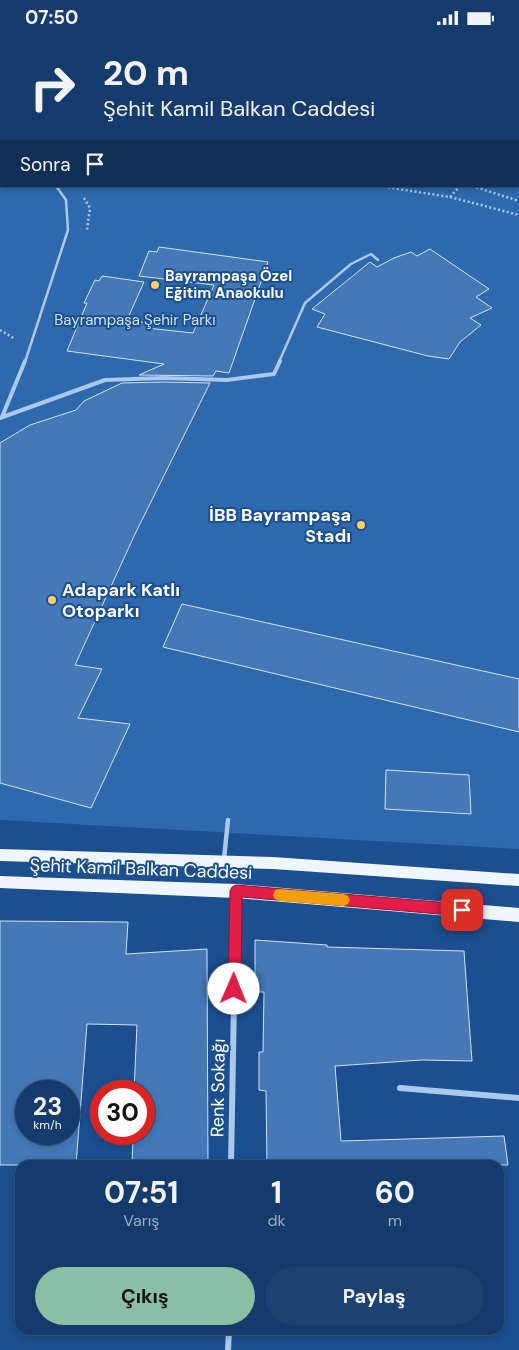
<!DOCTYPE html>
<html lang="tr">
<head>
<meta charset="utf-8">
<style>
	:root { --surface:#143b6b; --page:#1d4271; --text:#f1f3f6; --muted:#9dadc1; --line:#33557e; --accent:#8abfa5 }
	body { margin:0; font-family:"DM Sans",sans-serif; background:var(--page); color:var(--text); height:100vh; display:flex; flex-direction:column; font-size:19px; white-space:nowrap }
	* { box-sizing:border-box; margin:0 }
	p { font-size:16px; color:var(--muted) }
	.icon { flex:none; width:28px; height:28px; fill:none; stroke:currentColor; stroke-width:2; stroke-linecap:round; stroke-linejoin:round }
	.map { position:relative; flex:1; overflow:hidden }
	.panel { position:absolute; left:15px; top:1125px; width:489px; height:175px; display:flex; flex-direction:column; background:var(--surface); border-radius:15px; box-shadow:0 2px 8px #0003,0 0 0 1px var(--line) }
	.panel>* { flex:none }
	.banner { position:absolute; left:0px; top:0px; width:520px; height:152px; box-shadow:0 2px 8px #0003,0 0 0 1px var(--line); background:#143b6b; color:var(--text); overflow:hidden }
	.speed { position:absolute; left:15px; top:1045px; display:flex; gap:10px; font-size:25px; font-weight:700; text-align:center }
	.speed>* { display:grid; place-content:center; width:65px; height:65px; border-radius:50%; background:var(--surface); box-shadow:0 2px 8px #0003,0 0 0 1px var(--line); line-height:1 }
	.speed small { font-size:12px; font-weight:400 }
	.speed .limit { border:8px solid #d22; background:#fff; color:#111 }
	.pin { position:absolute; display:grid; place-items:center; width:42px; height:42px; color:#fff; margin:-21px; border-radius:10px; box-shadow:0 2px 8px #0006 }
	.me { position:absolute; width:55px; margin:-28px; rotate:1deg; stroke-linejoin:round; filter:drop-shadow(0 0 4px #0008) }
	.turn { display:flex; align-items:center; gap:18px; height:105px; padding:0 20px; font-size:22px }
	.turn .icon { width:65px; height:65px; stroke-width:2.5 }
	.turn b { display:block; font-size:35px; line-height:42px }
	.then { display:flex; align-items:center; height:48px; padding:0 20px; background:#0003; gap:10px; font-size:19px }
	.eta { display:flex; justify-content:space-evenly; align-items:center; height:85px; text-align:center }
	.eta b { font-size:30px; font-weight:700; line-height:35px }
	.cta { display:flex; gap:10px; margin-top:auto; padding:10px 20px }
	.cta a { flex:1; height:58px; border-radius:30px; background:var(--accent); color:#111; font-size:20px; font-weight:700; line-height:58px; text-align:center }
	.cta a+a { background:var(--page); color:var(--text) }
	.status { display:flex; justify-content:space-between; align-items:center; height:35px; padding:0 25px; background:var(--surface); direction:ltr }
	.status svg { height:14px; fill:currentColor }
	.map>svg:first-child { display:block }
	.green { fill:#2e69ad }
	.building { fill:#4478b7; stroke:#cfe3fa; fill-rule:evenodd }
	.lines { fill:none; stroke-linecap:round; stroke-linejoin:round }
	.path { stroke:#a9c9ee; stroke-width:2.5; stroke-dasharray:2 2.5; stroke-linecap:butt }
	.service-far2 { stroke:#a9c9ee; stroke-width:2.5 }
	.service-far1 { stroke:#a9c9ee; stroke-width:4 }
	.service { stroke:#a9c9ee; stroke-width:4.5 }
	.minor { stroke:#a9c9ee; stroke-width:6 }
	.primary { fill:#f0f6ff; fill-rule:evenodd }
	.trunk { fill:#f8faff; fill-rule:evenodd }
	.route { fill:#e11d48; stroke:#92132f }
	.slow { fill:#f59e0b }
	.poi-dot { fill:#ffd166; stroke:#1b4f8f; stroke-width:2 }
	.labels { text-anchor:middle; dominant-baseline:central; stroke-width:4; stroke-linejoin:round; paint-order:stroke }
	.far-poi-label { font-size:15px; font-weight:bold; fill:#fff; stroke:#1b4f8f; text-anchor:start }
	.far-park-label { font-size:15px; fill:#cfe3fa; stroke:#1b4f8f }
	.poi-label { font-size:18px; font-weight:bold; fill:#fff; stroke:#1b4f8f; text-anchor:end }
	.street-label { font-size:18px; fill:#fff; stroke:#1b4f8f }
</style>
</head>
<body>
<div class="status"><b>07:50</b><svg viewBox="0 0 49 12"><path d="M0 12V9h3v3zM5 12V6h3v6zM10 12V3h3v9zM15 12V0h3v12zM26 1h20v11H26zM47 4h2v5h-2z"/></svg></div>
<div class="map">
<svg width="519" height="1315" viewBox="0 0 519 1315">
	<rect width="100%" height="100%" fill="#1b4f8f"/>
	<path class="green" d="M 0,0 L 357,1 L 1,1 L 1,151 L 519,151 L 519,23 L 519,814 L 0,785 Z"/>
	<path class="building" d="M 159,212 L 268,227 L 229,338 L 216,336 L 213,341 L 139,340 L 164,329 L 67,316 L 87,268 L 84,268 L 95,245 L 99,246 L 102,241 L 144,247 L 127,285 L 148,288 L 147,293 L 193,298 L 214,250 L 139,241 L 149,216 L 157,217 Z
		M 430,214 L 489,254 L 476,262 L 492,273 L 470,283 L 481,290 L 460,307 L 449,324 L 428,321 L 317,292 L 325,279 L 312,274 L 370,227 L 377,232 L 394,223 L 411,217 L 417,221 Z
		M 163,347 L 210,348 L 135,499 L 75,630 L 102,634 L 78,683 L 130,689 L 91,773 L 0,748 L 0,408 L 30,390 L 76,375 L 84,366 L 122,348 Z
		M 182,569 L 519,644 L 519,697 L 163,612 Z
		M 386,735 L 469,740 L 471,779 L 385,774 Z
		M 0,886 L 128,887 L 126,919 L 207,914 L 208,1130 L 132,1130 L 133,1099 L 144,1099 L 144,1056 L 134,1056 L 137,990 L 87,989 L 76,1130 L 0,1130 ZM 26,1056 L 69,1056 L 69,1099 L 26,1099 Z
		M 255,905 L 327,910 L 327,912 L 464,916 L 472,1026 L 422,1025 L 335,1031 L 341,1106 L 504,1101 L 508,1130 L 267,1130 L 266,1056 L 259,1055 L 259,1017 L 263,1017 L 264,957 L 255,957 Z"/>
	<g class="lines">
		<path class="path" d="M 42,0 L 45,1
			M 0,82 L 1,80
			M 379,151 L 450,162 L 519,180
			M 472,151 L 519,166
			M 450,162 L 460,151
			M 84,163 L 90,173 L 87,195
			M 0,295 L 15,304"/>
		<path class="service-far2" d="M 25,327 L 68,195 L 66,165 L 56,151
			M 279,327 L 305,268 L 351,229 L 371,219 L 378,225"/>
		<path class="service-far1" d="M 2,382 L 25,326
			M 0,383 L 105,345 L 163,343 L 227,345 L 274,339 L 280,326"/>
		<path class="service" d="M 224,824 L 228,785"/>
		<path class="minor" d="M 400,1053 L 519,1063
			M 231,1130 L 236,858
			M 228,1315 L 229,1295"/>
		<path class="primary" d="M 0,814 L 273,822 L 519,839 L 519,851 L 273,834 L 0,826 Z
			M 0,841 L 236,849 L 519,873 L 519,887 L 236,863 L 0,853 Z"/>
		<path class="trunk" d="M 474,0 L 490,0 L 490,1 L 475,1 Z"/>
	</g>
	<path class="route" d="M 236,850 L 462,869 L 467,871 L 468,875 L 467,879 L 462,881 L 242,862 L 241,954 L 239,958 L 234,960 L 230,958 L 228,954 L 230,856 L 232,852 Z"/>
	<path class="slow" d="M 279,854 L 344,859 L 348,861 L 350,865 L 348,869 L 344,871 L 279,866 L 275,864 L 273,860 L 275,855 Z"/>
	<g class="poi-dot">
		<circle cx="155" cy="250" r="5"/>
		<circle cx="361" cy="490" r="5"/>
		<circle cx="52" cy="565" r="5"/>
	</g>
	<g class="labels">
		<g class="far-poi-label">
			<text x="165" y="241">Bayrampaşa Özel<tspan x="165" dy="17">Eğitim Anaokulu</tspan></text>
		</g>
		<g class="far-park-label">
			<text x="135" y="285">Bayrampaşa Şehir Parkı</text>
		</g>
		<g class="poi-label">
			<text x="351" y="480">İBB Bayrampaşa<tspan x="351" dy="21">Stadı</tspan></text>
			<text x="62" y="555" text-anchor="start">Adapark Katlı<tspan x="62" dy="21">Otoparkı</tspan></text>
		</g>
		<g class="street-label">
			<text transform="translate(141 834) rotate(2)">Şehit Kamil Balkan Caddesi</text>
			<text transform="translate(218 1053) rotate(-89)">Renk Sokağı</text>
		</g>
	</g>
</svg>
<div class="speed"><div>23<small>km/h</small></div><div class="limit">30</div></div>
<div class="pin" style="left:462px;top:875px;background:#d93025"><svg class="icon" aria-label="arrive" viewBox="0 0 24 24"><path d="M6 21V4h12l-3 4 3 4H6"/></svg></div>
<svg class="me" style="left:234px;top:954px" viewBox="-20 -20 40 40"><circle r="19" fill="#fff"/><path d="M0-13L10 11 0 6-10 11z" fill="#e11d48"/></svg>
<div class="banner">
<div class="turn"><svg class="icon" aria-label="right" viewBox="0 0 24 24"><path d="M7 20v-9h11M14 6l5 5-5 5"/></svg><div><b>20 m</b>Şehit Kamil Balkan Caddesi</div></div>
<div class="then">Sonra<svg class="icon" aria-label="arrive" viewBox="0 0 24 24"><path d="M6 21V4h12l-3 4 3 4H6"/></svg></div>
</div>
<section class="panel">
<div class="eta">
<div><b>07:51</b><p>Varış</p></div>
<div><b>1</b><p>dk</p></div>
<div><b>60</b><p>m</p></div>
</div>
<div class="cta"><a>Çıkış</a><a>Paylaş</a></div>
</section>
</div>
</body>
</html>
